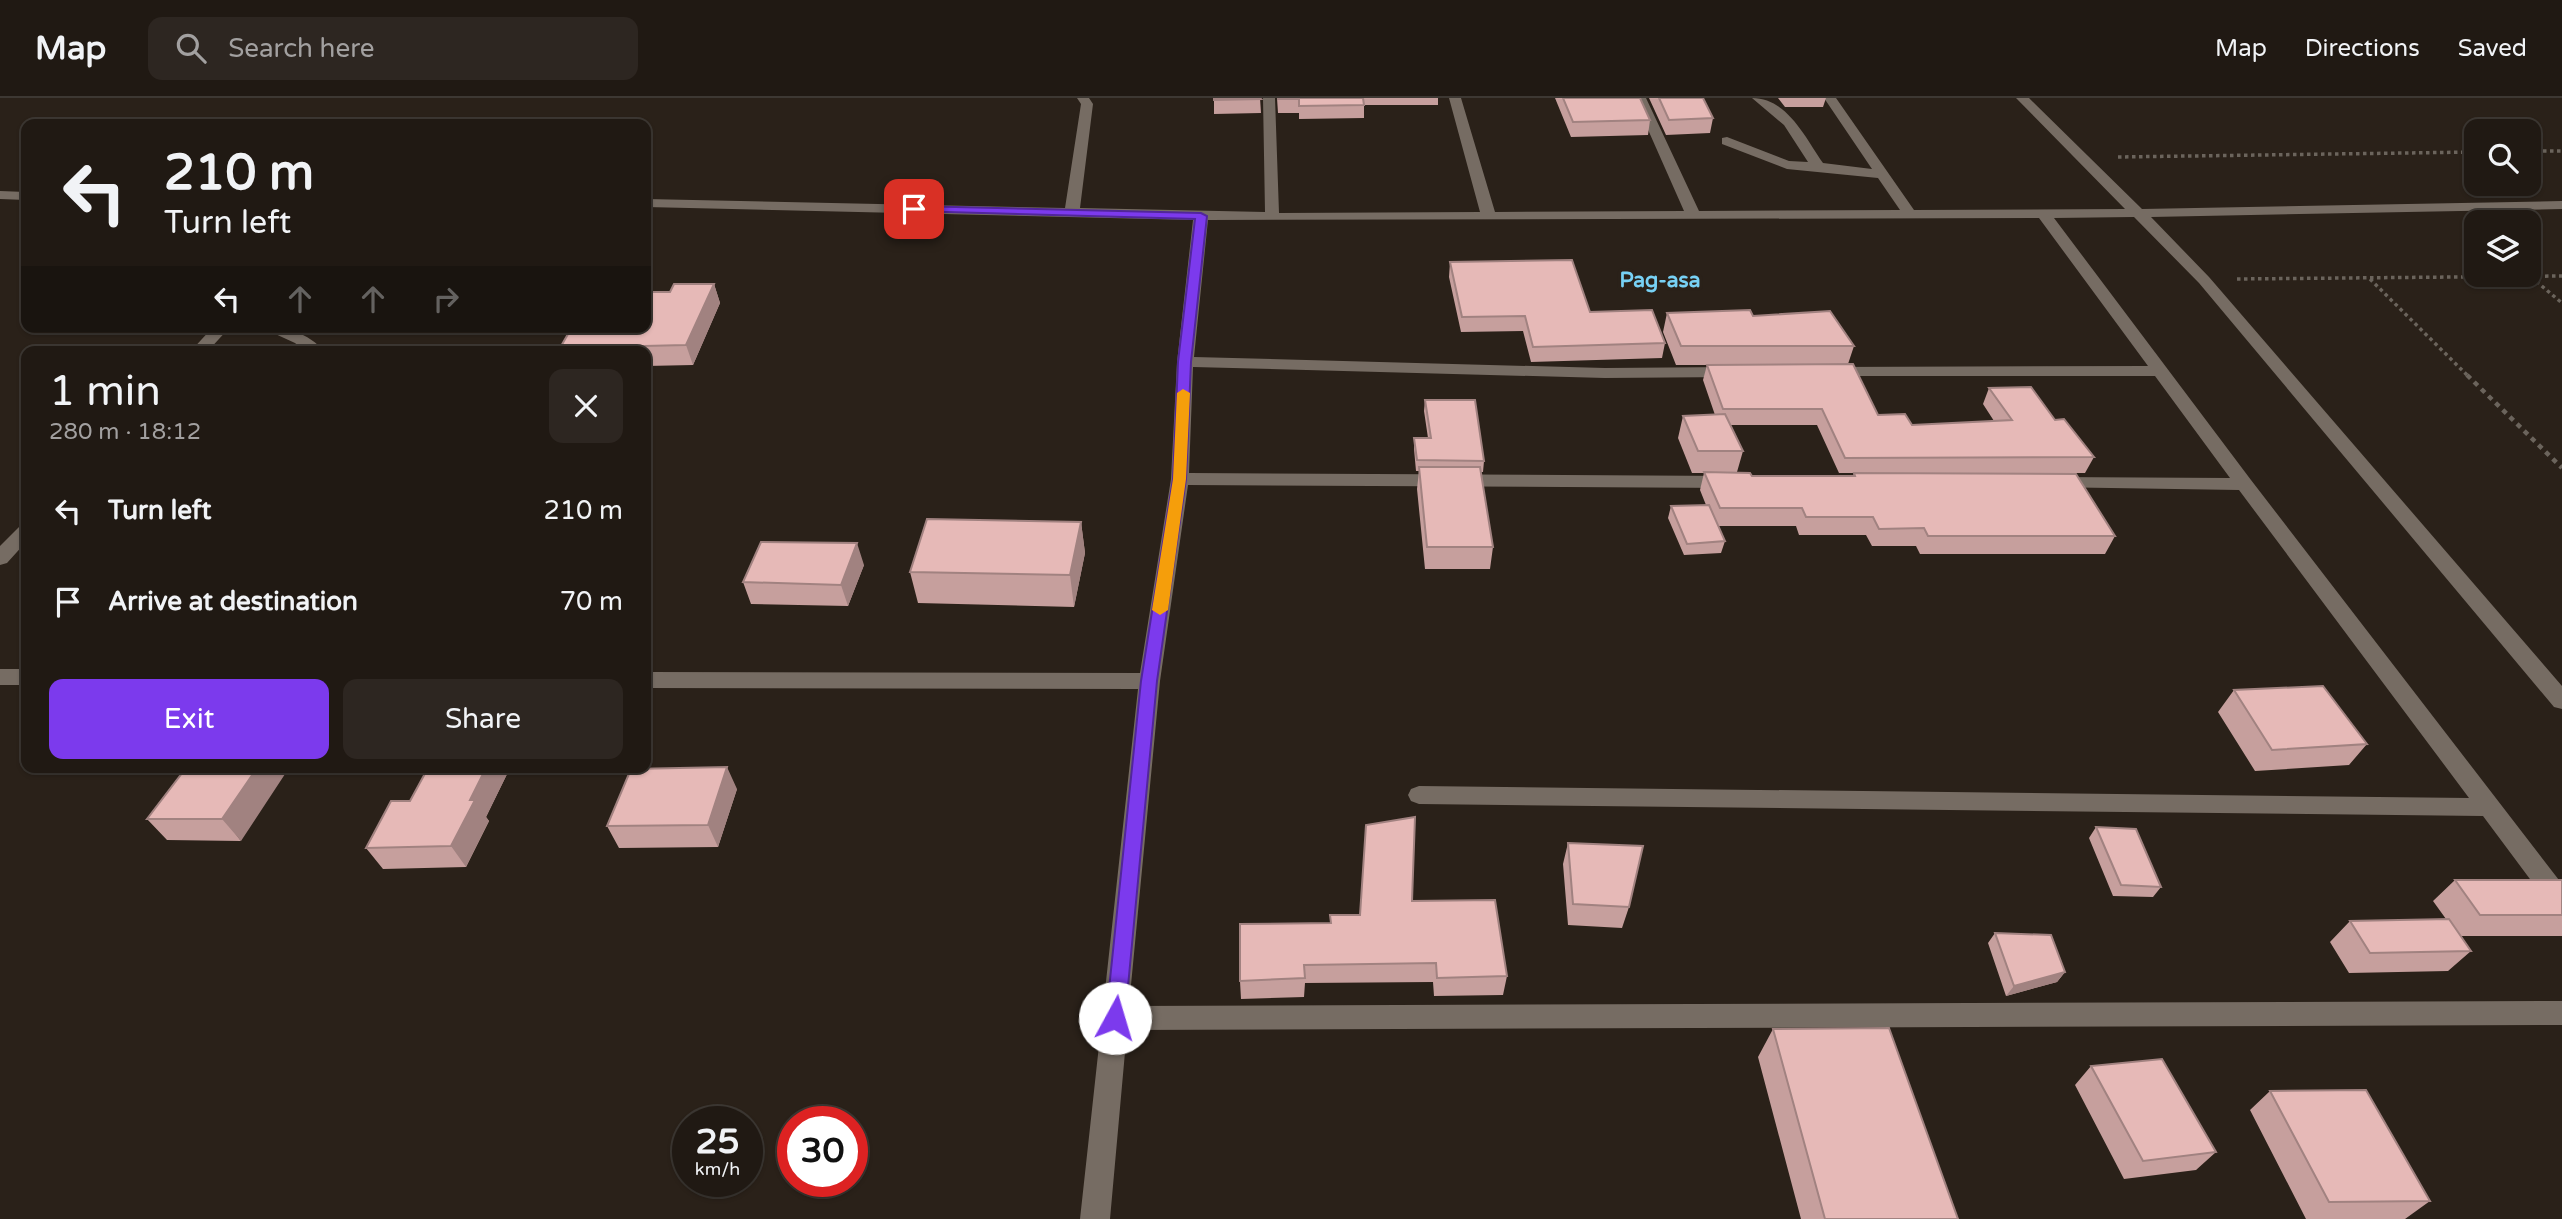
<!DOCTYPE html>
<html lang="en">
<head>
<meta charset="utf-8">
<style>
	:root { --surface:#201913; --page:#2d2621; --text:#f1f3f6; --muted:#a2a0a0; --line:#3d3833; --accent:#7c3aed }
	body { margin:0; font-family:"Varela Round",sans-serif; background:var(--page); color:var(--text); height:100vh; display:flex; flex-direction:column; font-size:26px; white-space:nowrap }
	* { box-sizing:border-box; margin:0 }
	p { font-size:23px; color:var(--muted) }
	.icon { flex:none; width:38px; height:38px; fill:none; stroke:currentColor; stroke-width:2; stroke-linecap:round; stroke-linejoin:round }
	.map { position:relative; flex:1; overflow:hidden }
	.details { position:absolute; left:21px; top:248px; width:630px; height:427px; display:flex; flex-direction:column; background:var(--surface); border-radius:14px; box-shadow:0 2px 5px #0004,0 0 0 2px var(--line) }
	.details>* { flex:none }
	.hud { position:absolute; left:21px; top:21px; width:630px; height:214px; border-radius:14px; box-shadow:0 2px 5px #0004,0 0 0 2px var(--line); background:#201913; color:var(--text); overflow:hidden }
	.buttons { position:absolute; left:2464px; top:21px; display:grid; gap:14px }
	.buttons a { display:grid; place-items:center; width:77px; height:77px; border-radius:14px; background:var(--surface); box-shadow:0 2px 5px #0004,0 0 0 2px var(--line); font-size:35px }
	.speed { position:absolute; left:672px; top:1008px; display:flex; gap:14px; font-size:35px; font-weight:700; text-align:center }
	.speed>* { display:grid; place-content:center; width:91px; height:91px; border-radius:50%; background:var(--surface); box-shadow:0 2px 5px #0004,0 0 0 2px var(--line); line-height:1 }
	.speed small { font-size:18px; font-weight:400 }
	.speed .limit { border:10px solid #d22; background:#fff; color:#111 }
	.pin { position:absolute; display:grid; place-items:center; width:60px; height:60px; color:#fff; margin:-30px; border-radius:14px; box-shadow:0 4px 10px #0006 }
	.me { position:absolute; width:77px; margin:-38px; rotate:6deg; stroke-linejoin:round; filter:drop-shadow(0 0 5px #0008) }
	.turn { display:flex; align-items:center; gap:24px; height:147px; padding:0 28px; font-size:32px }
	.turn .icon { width:91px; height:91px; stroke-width:2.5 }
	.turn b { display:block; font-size:49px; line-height:60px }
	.lanes { display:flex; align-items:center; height:66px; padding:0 28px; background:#0003; justify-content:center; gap:35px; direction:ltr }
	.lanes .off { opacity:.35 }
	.round { display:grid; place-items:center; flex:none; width:74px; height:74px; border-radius:14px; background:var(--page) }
	.head { display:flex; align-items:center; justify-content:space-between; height:119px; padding:0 28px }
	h1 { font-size:42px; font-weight:600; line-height:52px }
	.button { display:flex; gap:14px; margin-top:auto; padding:14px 28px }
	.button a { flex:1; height:80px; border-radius:14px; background:var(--accent); color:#fff; font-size:28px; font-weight:600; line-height:80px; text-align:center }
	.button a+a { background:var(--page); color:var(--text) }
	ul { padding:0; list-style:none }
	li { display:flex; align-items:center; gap:21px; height:91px; padding:0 28px }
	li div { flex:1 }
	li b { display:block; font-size:26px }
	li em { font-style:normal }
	header { display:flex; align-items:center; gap:42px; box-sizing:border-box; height:98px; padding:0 35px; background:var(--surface); border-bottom:2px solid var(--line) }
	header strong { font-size:33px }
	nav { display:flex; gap:38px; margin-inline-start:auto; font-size:24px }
	.search { width:490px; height:63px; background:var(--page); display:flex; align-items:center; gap:18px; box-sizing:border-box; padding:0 24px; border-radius:14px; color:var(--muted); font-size:26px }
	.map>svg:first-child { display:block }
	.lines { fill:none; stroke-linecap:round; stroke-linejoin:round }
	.path-far1 { stroke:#6b645c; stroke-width:3.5; stroke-dasharray:3.5 3.5; stroke-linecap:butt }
	.path { stroke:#6b645c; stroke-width:4.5; stroke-dasharray:5 5; stroke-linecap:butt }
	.minor { fill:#766c63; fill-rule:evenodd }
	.wall { fill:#c69f9d; fill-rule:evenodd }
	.shaded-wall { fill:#a18280 }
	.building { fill:#e6b9b7; stroke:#a18280; stroke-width:2 }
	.route { fill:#7c3aed; stroke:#51269a; stroke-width:2 }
	.slow { fill:#f59e0b }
	.labels { text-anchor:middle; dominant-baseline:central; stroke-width:7; stroke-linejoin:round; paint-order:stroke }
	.far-quarter-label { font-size:21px; font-weight:bold; fill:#77d1f5; stroke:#2a2119 }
</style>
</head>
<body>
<header>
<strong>Map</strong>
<div class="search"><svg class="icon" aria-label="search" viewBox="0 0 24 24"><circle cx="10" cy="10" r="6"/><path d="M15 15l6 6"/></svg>Search here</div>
<nav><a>Map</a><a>Directions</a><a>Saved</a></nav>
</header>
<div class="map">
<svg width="2562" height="1121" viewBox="0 0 2562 1121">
	<rect width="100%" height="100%" fill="#2a2119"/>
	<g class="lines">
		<path class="path-far1" d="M 2529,53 L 2562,53
			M 2118,59 L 2476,54
			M 2531,179 L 2562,205
			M 2237,181 L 2562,178
			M 2370,181 L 2469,279"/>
		<path class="path" d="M 2467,277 L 2562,370"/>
		<path class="minor" d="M 1077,0 L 1089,0 L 1093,6 L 1080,110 L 1265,114 L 1263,0 L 1275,0 L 1279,115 L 1480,114 L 1449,0 L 1461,0 L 1495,114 L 1684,113 L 1634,0 L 1646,0 L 1699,113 L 1900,112 L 1878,80 L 1787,71 L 1722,46 L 1722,40 L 1727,39 L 1789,63 L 1808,64 L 1784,27 L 1752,0 C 1787,0 1805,39 1823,65 L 1872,71 L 1824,0 L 1836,0 L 1914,112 L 2125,111 L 2016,0 L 2029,0 L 2142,111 L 2562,103 L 2562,111 L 2151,119 L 2209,179 L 2562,588 L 2562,611 L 2554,609 L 2199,185 L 2134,119 L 2054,120 L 2251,382 L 2562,786 L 2562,815 L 2553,812 L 2483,718 L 1419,706 L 1411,703 L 1408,697 L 1411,691 L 1419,688 L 2469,700 L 2239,392 L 2046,389 L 2044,385 L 2046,381 L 2053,379 L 2230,380 L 2155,278 L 1825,278 L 1823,274 L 1831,269 L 2148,268 L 2039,120 L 1208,122 L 1194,259 L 1605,270 L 1732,269 L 1740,274 L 1732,279 L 1605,280 L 1193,269 L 1189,375 L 1731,378 L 1740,384 L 1731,390 L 1188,387 L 1160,583 L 1129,908 L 2562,903 L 2562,927 L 1127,932 L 1110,1121 L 1080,1121 L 1138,591 L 646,590 L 646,574 L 1140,575 L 1171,381 L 1177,264 L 1193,122 L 646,109 L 646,101 L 1065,110 L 1081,6 Z
			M 0,93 L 26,94 L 26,102 L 0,101 Z
			M 213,229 L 230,229 L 207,254 L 190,254 Z
			M 260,229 C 285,229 308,234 325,254 L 306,254 L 295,245 Z
			M 26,427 L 26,444 L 7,465 L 0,467 L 0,448 L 19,429 Z
			M 0,571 L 26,571 L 26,587 L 0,587 Z"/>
	</g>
	<path class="wall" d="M 1214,0 L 1260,0 L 1261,15 L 1214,16 Z
		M 1277,0 L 1438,0 L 1438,7 L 1364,7 L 1364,20 L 1299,21 L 1299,15 L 1278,15 Z
		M 1555,0 L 1640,0 L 1650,22 L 1648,37 L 1571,39 Z
		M 1649,0 L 1703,0 L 1713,20 L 1710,35 L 1666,37 Z
		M 1778,0 L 1826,0 L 1823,9 L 1785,9 Z
		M 1450,164 L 1590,214 L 1665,245 L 1662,260 L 1531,264 L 1523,233 L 1461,234 L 1449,179 Z
		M 714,186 L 720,205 L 693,267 L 646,268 L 646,254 L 562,254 L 560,250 L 670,194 Z
		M 1667,215 L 1753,218 L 1854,248 L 1848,266 L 1878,317 L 1912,327 L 1994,323 L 1983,306 L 1989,290 L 2055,322 L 2094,359 L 2085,375 L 1908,375 L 2115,438 L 2105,456 L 1920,456 L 1916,448 L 1872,448 L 1866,437 L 1799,437 L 1796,428 L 1718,428 L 1725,443 L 1721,455 L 1684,457 L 1668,420 L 1671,408 L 1706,407 L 1700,392 L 1704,375 L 1692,375 L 1678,340 L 1683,318 L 1715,317 L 1703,282 L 1707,267 L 1676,267 L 1663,234 ZM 1730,327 L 1817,327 L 1839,375 L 1854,375 L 1853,378 L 1752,378 L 1737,374 L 1743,353 Z
		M 1425,302 L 1484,363 L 1483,374 L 1481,374 L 1493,449 L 1490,471 L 1425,471 L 1417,391 L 1419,373 L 1416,373 L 1414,351 L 1414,340 L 1428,340 L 1424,313 Z
		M 1081,424 L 1085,455 L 1074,509 L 918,505 L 910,474 Z
		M 864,467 L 848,508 L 751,506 L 743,484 Z
		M 2234,592 L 2367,646 L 2349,667 L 2255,673 L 2218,614 Z
		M 186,670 L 241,743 L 167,742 L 147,721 Z
		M 428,670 L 510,670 L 486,719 L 489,723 L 466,769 L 383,771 L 366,750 L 410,703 Z
		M 737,691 L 718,749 L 619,750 L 607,728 Z
		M 2096,729 L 2161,789 L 2153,799 L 2113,798 L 2089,740 Z
		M 1568,745 L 1629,809 L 1622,830 L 1568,827 L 1563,766 Z
		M 2455,782 L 2562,782 L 2562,838 L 2461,838 L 2471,853 L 2448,873 L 2349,875 L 2330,844 L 2350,823 L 2446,821 L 2433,803 Z
		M 1412,803 L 1507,878 L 1503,897 L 1434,898 L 1433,884 L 1305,885 L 1304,899 L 1241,901 L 1240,883 L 1330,825 L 1330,817 L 1360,817 Z
		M 1995,835 L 2065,874 L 2057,884 L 2006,898 L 1988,845 Z
		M 1773,931 L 1958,1121 L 1801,1121 L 1758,959 Z
		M 2091,968 L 2216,1054 L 2196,1072 L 2124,1081 L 2075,987 Z
		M 2270,993 L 2430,1103 L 2405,1121 L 2306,1121 L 2250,1012 Z"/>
	<path class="shaded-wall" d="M 714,186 L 720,205 L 693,267 L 686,247 Z
		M 1081,424 L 1085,455 L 1074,509 L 1070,477 Z
		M 857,445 L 864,467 L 848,508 L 841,487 Z
		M 727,669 L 737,691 L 718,749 L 708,727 Z
		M 257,670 L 289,670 L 241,743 L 222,721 Z
		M 486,670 L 510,670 L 486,719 L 489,723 L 466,769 L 451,748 L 470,702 Z
		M 2065,874 L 2057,884 L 2006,898 L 2014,888 Z"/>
	<path class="building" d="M 1214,0 L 1260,0 L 1261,1 L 1214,2 Z
		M 1278,0 L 1363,0 L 1364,7 L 1299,8 L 1299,1 L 1278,1 Z
		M 1563,0 L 1640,0 L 1650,22 L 1573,24 Z
		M 1659,0 L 1703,0 L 1713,20 L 1669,22 Z
		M 1572,162 L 1590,214 L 1652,212 L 1665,245 L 1533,249 L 1525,218 L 1462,219 L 1450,164 Z
		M 674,186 L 714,186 L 686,247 L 560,250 L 572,229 L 646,229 L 646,194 L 670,194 Z
		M 1750,212 L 1753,218 L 1830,213 L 1854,248 L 1681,248 L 1667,215 Z
		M 1853,266 L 1878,317 L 1905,316 L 1912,327 L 2012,322 L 1989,290 L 2031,289 L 2055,322 L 2064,321 L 2094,359 L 1845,360 L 1822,311 L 1723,311 L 1707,267 Z
		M 1425,302 L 1475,302 L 1484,363 L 1417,362 L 1414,340 L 1431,340 Z
		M 1725,316 L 1743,353 L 1698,353 L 1683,318 Z
		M 1419,369 L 1480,369 L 1493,449 L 1427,449 Z
		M 1704,374 L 1750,375 L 1752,378 L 1855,378 L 1854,375 L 2076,376 L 2115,438 L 1928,438 L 1924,430 L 1879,431 L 1873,419 L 1806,419 L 1802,410 L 1720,410 Z
		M 1709,407 L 1725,443 L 1687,446 L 1671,408 Z
		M 927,421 L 1081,424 L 1070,477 L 910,474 Z
		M 761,444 L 857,445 L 841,487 L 743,484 Z
		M 2323,588 L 2367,646 L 2272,652 L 2234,592 Z
		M 727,669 L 708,727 L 607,728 L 631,671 Z
		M 186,670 L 257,670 L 222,721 L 147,721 Z
		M 428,670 L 486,670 L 470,702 L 475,702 L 451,748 L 366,750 L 391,703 L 410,703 Z
		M 1415,719 L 1412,803 L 1495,802 L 1507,878 L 1437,880 L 1436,865 L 1304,867 L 1305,880 L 1240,883 L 1240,826 L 1331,825 L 1330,817 L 1360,817 L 1366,727 Z
		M 2096,729 L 2136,731 L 2161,789 L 2121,787 Z
		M 1568,745 L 1643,748 L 1629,809 L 1573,806 Z
		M 2455,782 L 2562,782 L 2562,817 L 2480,817 Z
		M 2449,821 L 2471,853 L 2370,855 L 2350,823 Z
		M 1995,835 L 2051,837 L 2065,874 L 2014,888 Z
		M 1889,930 L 1958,1121 L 1825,1121 L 1773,931 Z
		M 2162,961 L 2216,1054 L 2143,1063 L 2091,968 Z
		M 2366,992 L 2430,1103 L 2329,1104 L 2270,993 Z"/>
	<path class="route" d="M 914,108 L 1201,115 L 1207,118 L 1191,264 L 1186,381 L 1157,583 L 1125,920 L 1122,926 L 1115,929 L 1108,926 L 1106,920 L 1141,583 L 1173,381 L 1178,264 L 1195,121 L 910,113 L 908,111 Z"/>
	<path class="slow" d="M 1183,291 L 1190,295 L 1186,381 L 1168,512 L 1160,517 L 1152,512 L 1173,381 L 1177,295 Z"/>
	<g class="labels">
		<g class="far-quarter-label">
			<text x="1660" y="182">Pag-asa</text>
		</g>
	</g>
</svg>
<div class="buttons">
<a><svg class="icon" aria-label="search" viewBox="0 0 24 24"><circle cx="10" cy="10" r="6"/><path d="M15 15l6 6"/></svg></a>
<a><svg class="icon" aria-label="layers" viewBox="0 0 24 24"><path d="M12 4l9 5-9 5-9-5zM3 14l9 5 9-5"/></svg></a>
</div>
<div class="speed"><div>25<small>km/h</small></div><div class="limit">30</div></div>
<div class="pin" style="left:914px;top:111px;background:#d93025"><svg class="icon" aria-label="arrive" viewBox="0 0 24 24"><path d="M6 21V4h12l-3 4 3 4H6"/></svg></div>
<svg class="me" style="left:1115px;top:920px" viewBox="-20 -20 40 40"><circle r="19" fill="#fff"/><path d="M0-13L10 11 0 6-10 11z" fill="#7c3aed"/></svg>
<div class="hud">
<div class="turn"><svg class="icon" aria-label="left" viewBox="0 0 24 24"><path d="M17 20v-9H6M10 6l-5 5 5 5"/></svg><div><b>210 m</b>Turn left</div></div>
<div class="lanes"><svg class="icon" aria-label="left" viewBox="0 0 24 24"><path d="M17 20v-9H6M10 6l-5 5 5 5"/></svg><svg class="icon off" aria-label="ahead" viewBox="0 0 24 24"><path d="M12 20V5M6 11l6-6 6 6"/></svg><svg class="icon off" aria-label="ahead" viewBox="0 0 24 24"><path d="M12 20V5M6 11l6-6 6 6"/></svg><svg class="icon off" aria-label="right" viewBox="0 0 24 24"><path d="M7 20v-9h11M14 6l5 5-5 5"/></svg></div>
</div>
<section class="details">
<div class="head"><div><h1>1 min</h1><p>280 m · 18:12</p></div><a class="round"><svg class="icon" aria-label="close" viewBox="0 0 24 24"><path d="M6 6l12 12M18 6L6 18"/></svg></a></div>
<ul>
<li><svg class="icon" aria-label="left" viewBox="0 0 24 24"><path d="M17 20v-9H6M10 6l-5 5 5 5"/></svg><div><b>Turn left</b></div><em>210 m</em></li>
<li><svg class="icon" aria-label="arrive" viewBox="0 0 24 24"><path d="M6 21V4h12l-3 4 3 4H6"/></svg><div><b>Arrive at destination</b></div><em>70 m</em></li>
</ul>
<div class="button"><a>Exit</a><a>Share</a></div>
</section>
</div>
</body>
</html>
